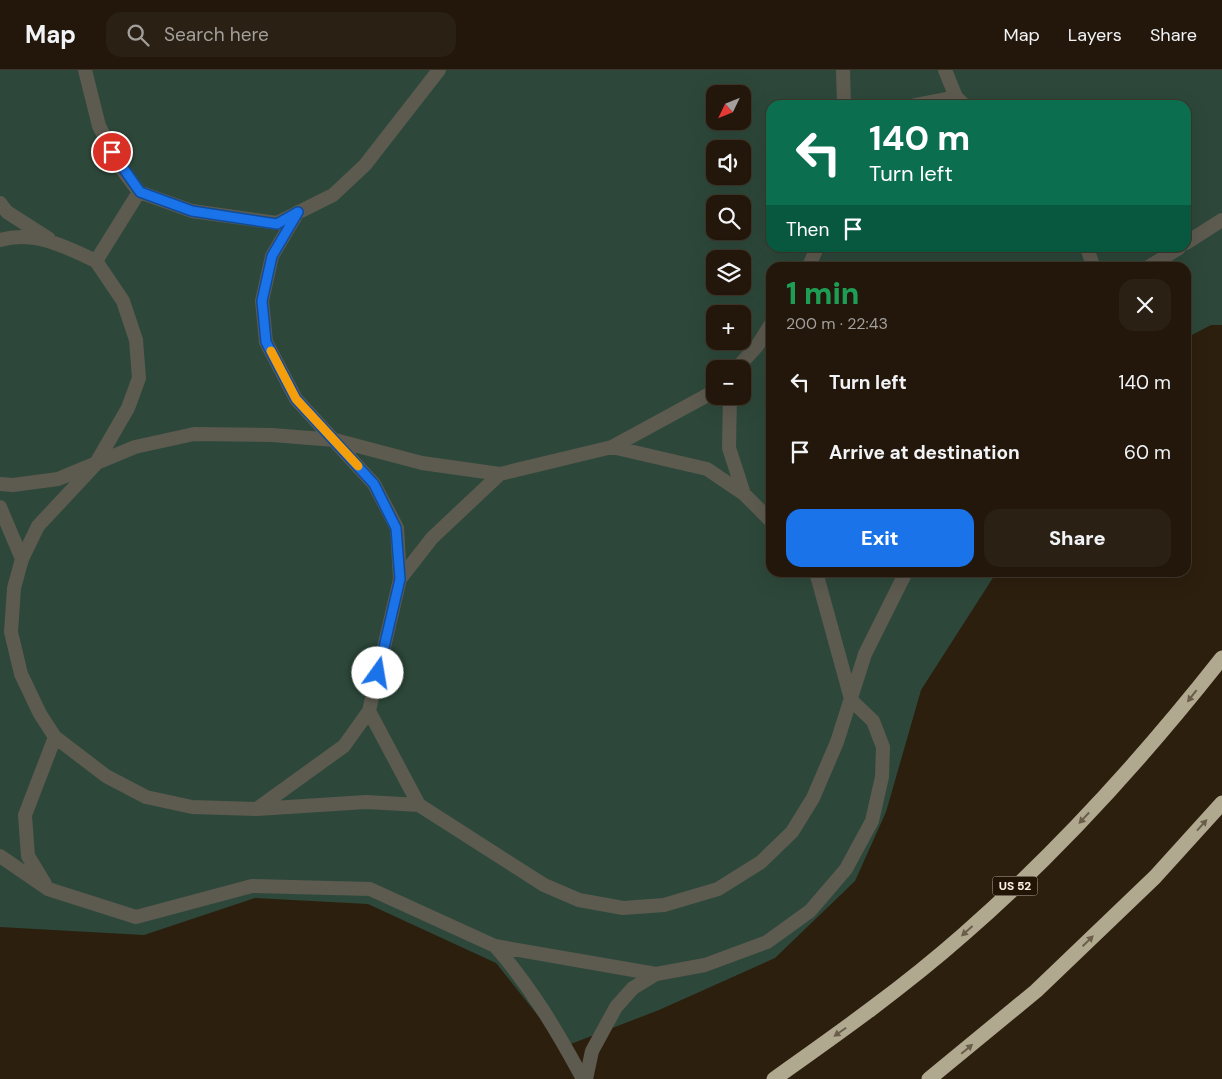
<!DOCTYPE html>
<html lang="en">
<head>
<meta charset="utf-8">
<style>
	:root { --surface:#22170a; --page:#2a2013; --text:#f1f3f6; --muted:#a29f9c; --line:#3f362b; --accent:#1a73e8 }
	body { margin:0; font-family:"DM Sans",sans-serif; background:var(--page); color:var(--text); height:100vh; display:flex; flex-direction:column; font-size:19px; white-space:nowrap }
	* { box-sizing:border-box; margin:0 }
	p { font-size:16px; color:var(--muted) }
	.icon { flex:none; width:28px; height:28px; fill:none; stroke:currentColor; stroke-width:2; stroke-linecap:round; stroke-linejoin:round }
	.map { position:relative; flex:1; overflow:hidden }
	.details { position:absolute; left:766px; top:192px; width:425px; height:315px; display:flex; flex-direction:column; background:var(--surface); border-radius:15px; box-shadow:0 5px 20px #0002,0 0 0 1px var(--line) }
	.details>* { flex:none }
	.hud { position:absolute; left:766px; top:30px; width:425px; height:152px; border-radius:15px; box-shadow:0 5px 20px #0002,0 0 0 1px var(--line); background:#0b6e4f; color:#fff; overflow:hidden }
	.needle { width:32px; rotate:227deg }
	.fabs { position:absolute; left:706px; top:15px; display:grid; gap:10px }
	.fabs a { display:grid; place-items:center; width:45px; height:45px; border-radius:10px; background:var(--surface); box-shadow:0 5px 20px #0002,0 0 0 1px var(--line); font-size:25px }
	.pin { position:absolute; display:grid; place-items:center; width:42px; height:42px; color:#fff; margin:-21px; border:2px solid #fff; border-radius:50%; box-shadow:0 1px 5px #0007 }
	.me { position:absolute; width:55px; margin:-28px; rotate:13deg; stroke-linejoin:round; filter:drop-shadow(0 0 4px #0008) }
	.turn { display:flex; align-items:center; gap:18px; height:105px; padding:0 20px; font-size:22px }
	.turn .icon { width:65px; height:65px; stroke-width:2.5 }
	.turn b { display:block; font-size:35px; line-height:42px }
	.then { display:flex; align-items:center; height:48px; padding:0 20px; background:#0003; gap:10px; font-size:19px }
	.round { display:grid; place-items:center; flex:none; width:52px; height:52px; border-radius:15px; background:var(--page) }
	.headline { display:flex; align-items:center; justify-content:space-between; height:85px; padding:0 20px }
	h1 { font-size:30px; font-weight:800; line-height:38px; color:#1e9e55 }
	.button { display:flex; gap:10px; margin-top:auto; padding:10px 20px }
	.button a { flex:1; height:58px; border-radius:15px; background:var(--accent); color:#fff; font-size:20px; font-weight:800; line-height:58px; text-align:center }
	.button a+a { background:var(--page); color:var(--text) }
	ul { padding:0; list-style:none }
	li { display:flex; align-items:center; gap:15px; height:70px; padding:0 20px }
	li div { flex:1 }
	li b { display:block; font-size:19px }
	li em { font-style:normal }
	header { display:flex; align-items:center; gap:30px; box-sizing:border-box; height:70px; padding:0 25px; background:var(--surface); border-bottom:1px solid var(--line) }
	header strong { font-size:24px }
	nav { display:flex; gap:28px; margin-inline-start:auto; font-size:18px }
	.search { width:350px; height:45px; background:var(--page); display:flex; align-items:center; gap:12px; box-sizing:border-box; padding:0 18px; border-radius:15px; color:var(--muted); font-size:19px }
	.map>svg:first-child { display:block }
	.green { fill:#2d483a; fill-rule:evenodd }
	.lines { fill:none; stroke-linecap:round; stroke-linejoin:round }
	.service { stroke:#5d5a50; stroke-width:14 }
	.minor { stroke:#5d5a50; stroke-width:14 }
	.motorway { stroke:#b0a88f; stroke-width:15 }
	.oneway { fill:#6a5e4a }
	.route-casing { stroke:#114b97; stroke-width:12 }
	.route { stroke:#1a73e8; stroke-width:9 }
	.slow { stroke:#f59e0b; stroke-width:9 }
	.labels { text-anchor:middle; dominant-baseline:central; stroke-width:4; stroke-linejoin:round; paint-order:stroke }
	.shield { fill:#231505; stroke:#bbb0a4; stroke-width:1 }
	.shield-label { font-size:12px; font-weight:bold; fill:#fcf2e8 }
</style>
</head>
<body>
<header>
<strong>Map</strong>
<div class="search"><svg class="icon" aria-label="search" viewBox="0 0 24 24"><circle cx="10" cy="10" r="6"/><path d="M15 15l6 6"/></svg>Search here</div>
<nav><a>Map</a><a>Layers</a><a>Share</a></nav>
</header>
<div class="map">
<svg width="1222" height="1009" viewBox="0 0 1222 1009">
	<rect width="100%" height="100%" fill="#2d1f0e"/>
	<path class="green" d="M 0,0 L 1222,0 L 1222,255 L 1211,255 L 1186,268 L 1186,198 L 771,198 L 771,502 L 996,503 L 921,620 L 886,742 L 855,811 L 775,888 L 659,940 L 563,977 L 496,893 L 368,834 L 255,828 L 144,865 L 0,857 ZM 715,24 L 742,24 L 742,51 L 715,51 ZM 771,35 L 1186,35 L 1186,178 L 771,178 ZM 715,79 L 742,79 L 742,106 L 715,106 ZM 715,134 L 742,134 L 742,161 L 715,161 ZM 715,189 L 742,189 L 742,216 L 715,216 ZM 715,244 L 742,244 L 742,271 L 715,271 ZM 715,299 L 742,299 L 742,326 L 715,326 Z"/>
	<g class="lines">
		<path class="service" d="M 85,0 L 99,56 L 119,95 L 139,122 L 96,191 L 123,231 L 136,270 L 139,308 L 128,338 L 95,395 L 38,456 L 22,489 L 14,518 L 11,562 L 21,604 L 40,644 L 55,667 L 106,706 L 146,727 L 192,737 L 257,739 L 366,732 L 419,735 L 544,815 L 579,830 L 623,838 L 664,835 L 718,819 L 761,792 L 792,762 L 813,728 L 837,672 L 865,584 L 906,502
			M 843,0 L 844,35
			M 945,0 L 956,27 L 964,35
			M 915,35 L 956,27
			M 139,122 L 192,141 L 277,153 L 333,125 L 365,95 L 439,0
			M 0,133 L 7,142 L 49,169
			M 298,142 L 272,186 L 262,231 L 266,272 L 296,329 L 374,414 L 397,458 L 400,509
			M 0,170 C 34,160 66,177 96,191
			M 1186,173 L 1222,150
			M 1087,178 L 1094,198
			M 808,198 L 817,178
			M 1147,198 L 1179,178
			M 736,299 L 757,276 L 771,254
			M 730,326 L 729,378 L 744,424
			M 612,377 L 707,399 L 744,424 L 771,451
			M 0,414 L 13,415 L 58,409 L 135,377 L 194,364 L 272,365 L 335,370 L 422,393 L 500,404
			M 0,437 L 22,489
			M 816,502 L 851,629
			M 419,735 L 369,641 L 400,509 L 432,468 L 500,404 L 612,377 L 715,321
			M 258,738 L 344,676 L 369,641
			M 0,786 L 48,819 L 136,847 L 252,816 L 370,819 L 495,876 L 656,904
			M 45,814 L 28,786 L 25,745 L 55,667
			M 495,876 C 531,917 557,961 583,1009"/>
		<path class="minor" d="M 586,1009 L 592,981 L 616,937 L 633,918 L 656,904 L 705,895 L 767,872 L 810,841 L 846,799 L 872,751 L 882,707 L 883,677 L 873,651 L 851,630"/>
		<path class="motorway" d="M 774,1009 C 839,963 904,917 964,864 C 1059,781 1144,687 1222,588
			M 929,1009 L 1036,921 L 1155,807 L 1222,733"/>
	</g>
	<defs><path id="oneway-solid" d="M-6-.8H1V-3.2L6.5 0L1 3.2V.8H-6Z" transform="scale(1.25)"/></defs>
	<g class="oneway">
		<use href="#oneway-solid" transform="translate(1192 626) rotate(128)"/>
		<use href="#oneway-solid" transform="translate(1084 748) rotate(133)"/>
		<use href="#oneway-solid" transform="translate(1202 755) rotate(-48)"/>
		<use href="#oneway-solid" transform="translate(967 861) rotate(138)"/>
		<use href="#oneway-solid" transform="translate(1088 871) rotate(-44)"/>
		<use href="#oneway-solid" transform="translate(840 962) rotate(145)"/>
		<use href="#oneway-solid" transform="translate(967 979) rotate(-40)"/>
	</g>
	<g class="lines">
		<defs>
			<path id="route" d="M 112,82 L 140,122 L 192,141 L 277,154 L 298,142 L 272,186 L 262,231 L 266,272 L 296,329 L 374,414 L 396,458 L 400,509 L 378,603"/>
		</defs>
		<use href="#route" class="route-casing"/>
		<use href="#route" class="route"/>
		<path class="slow" d="M 271,281 L 296,329 L 358,396"/>
	</g>
	<g class="labels">
		<rect class="shield" x="992.5" y="806.5" width="45" height="19" rx="4"/>
		<g class="shield-label">
			<text x="1015" y="816">US 52</text>
		</g>
	</g>
</svg>
<div class="fabs">
<a><svg class="needle" viewBox="-14 -14 28 28"><path d="M0-13l5 13h-10z" fill="#e53935"/><path d="M0 13l5-13h-10z" fill="#a29f9c"/></svg></a>
<a><svg class="icon" aria-label="sound" viewBox="0 0 24 24"><path d="M4 9h4l5-4v14l-5-4H4zM17 9q2 3 0 6"/></svg></a>
<a><svg class="icon" aria-label="search" viewBox="0 0 24 24"><circle cx="10" cy="10" r="6"/><path d="M15 15l6 6"/></svg></a>
<a><svg class="icon" aria-label="layers" viewBox="0 0 24 24"><path d="M12 4l9 5-9 5-9-5zM3 14l9 5 9-5"/></svg></a>
<a>+</a>
<a>−</a>
</div>
<div class="pin" style="left:112px;top:82px;background:#d93025"><svg class="icon" aria-label="arrive" viewBox="0 0 24 24"><path d="M6 21V4h12l-3 4 3 4H6"/></svg></div>
<svg class="me" style="left:378px;top:603px" viewBox="-20 -20 40 40"><circle r="19" fill="#fff"/><path d="M0-13L10 11 0 6-10 11z" fill="#1a73e8"/></svg>
<div class="hud">
<div class="turn"><svg class="icon" aria-label="left" viewBox="0 0 24 24"><path d="M17 20v-9H6M10 6l-5 5 5 5"/></svg><div><b>140 m</b>Turn left</div></div>
<div class="then">Then<svg class="icon" aria-label="arrive" viewBox="0 0 24 24"><path d="M6 21V4h12l-3 4 3 4H6"/></svg></div>
</div>
<section class="details">
<div class="headline"><div><h1>1 min</h1><p>200 m · 22:43</p></div><a class="round"><svg class="icon" aria-label="close" viewBox="0 0 24 24"><path d="M6 6l12 12M18 6L6 18"/></svg></a></div>
<ul>
<li><svg class="icon" aria-label="left" viewBox="0 0 24 24"><path d="M17 20v-9H6M10 6l-5 5 5 5"/></svg><div><b>Turn left</b></div><em>140 m</em></li>
<li><svg class="icon" aria-label="arrive" viewBox="0 0 24 24"><path d="M6 21V4h12l-3 4 3 4H6"/></svg><div><b>Arrive at destination</b></div><em>60 m</em></li>
</ul>
<div class="button"><a>Exit</a><a>Share</a></div>
</section>
</div>
</body>
</html>
